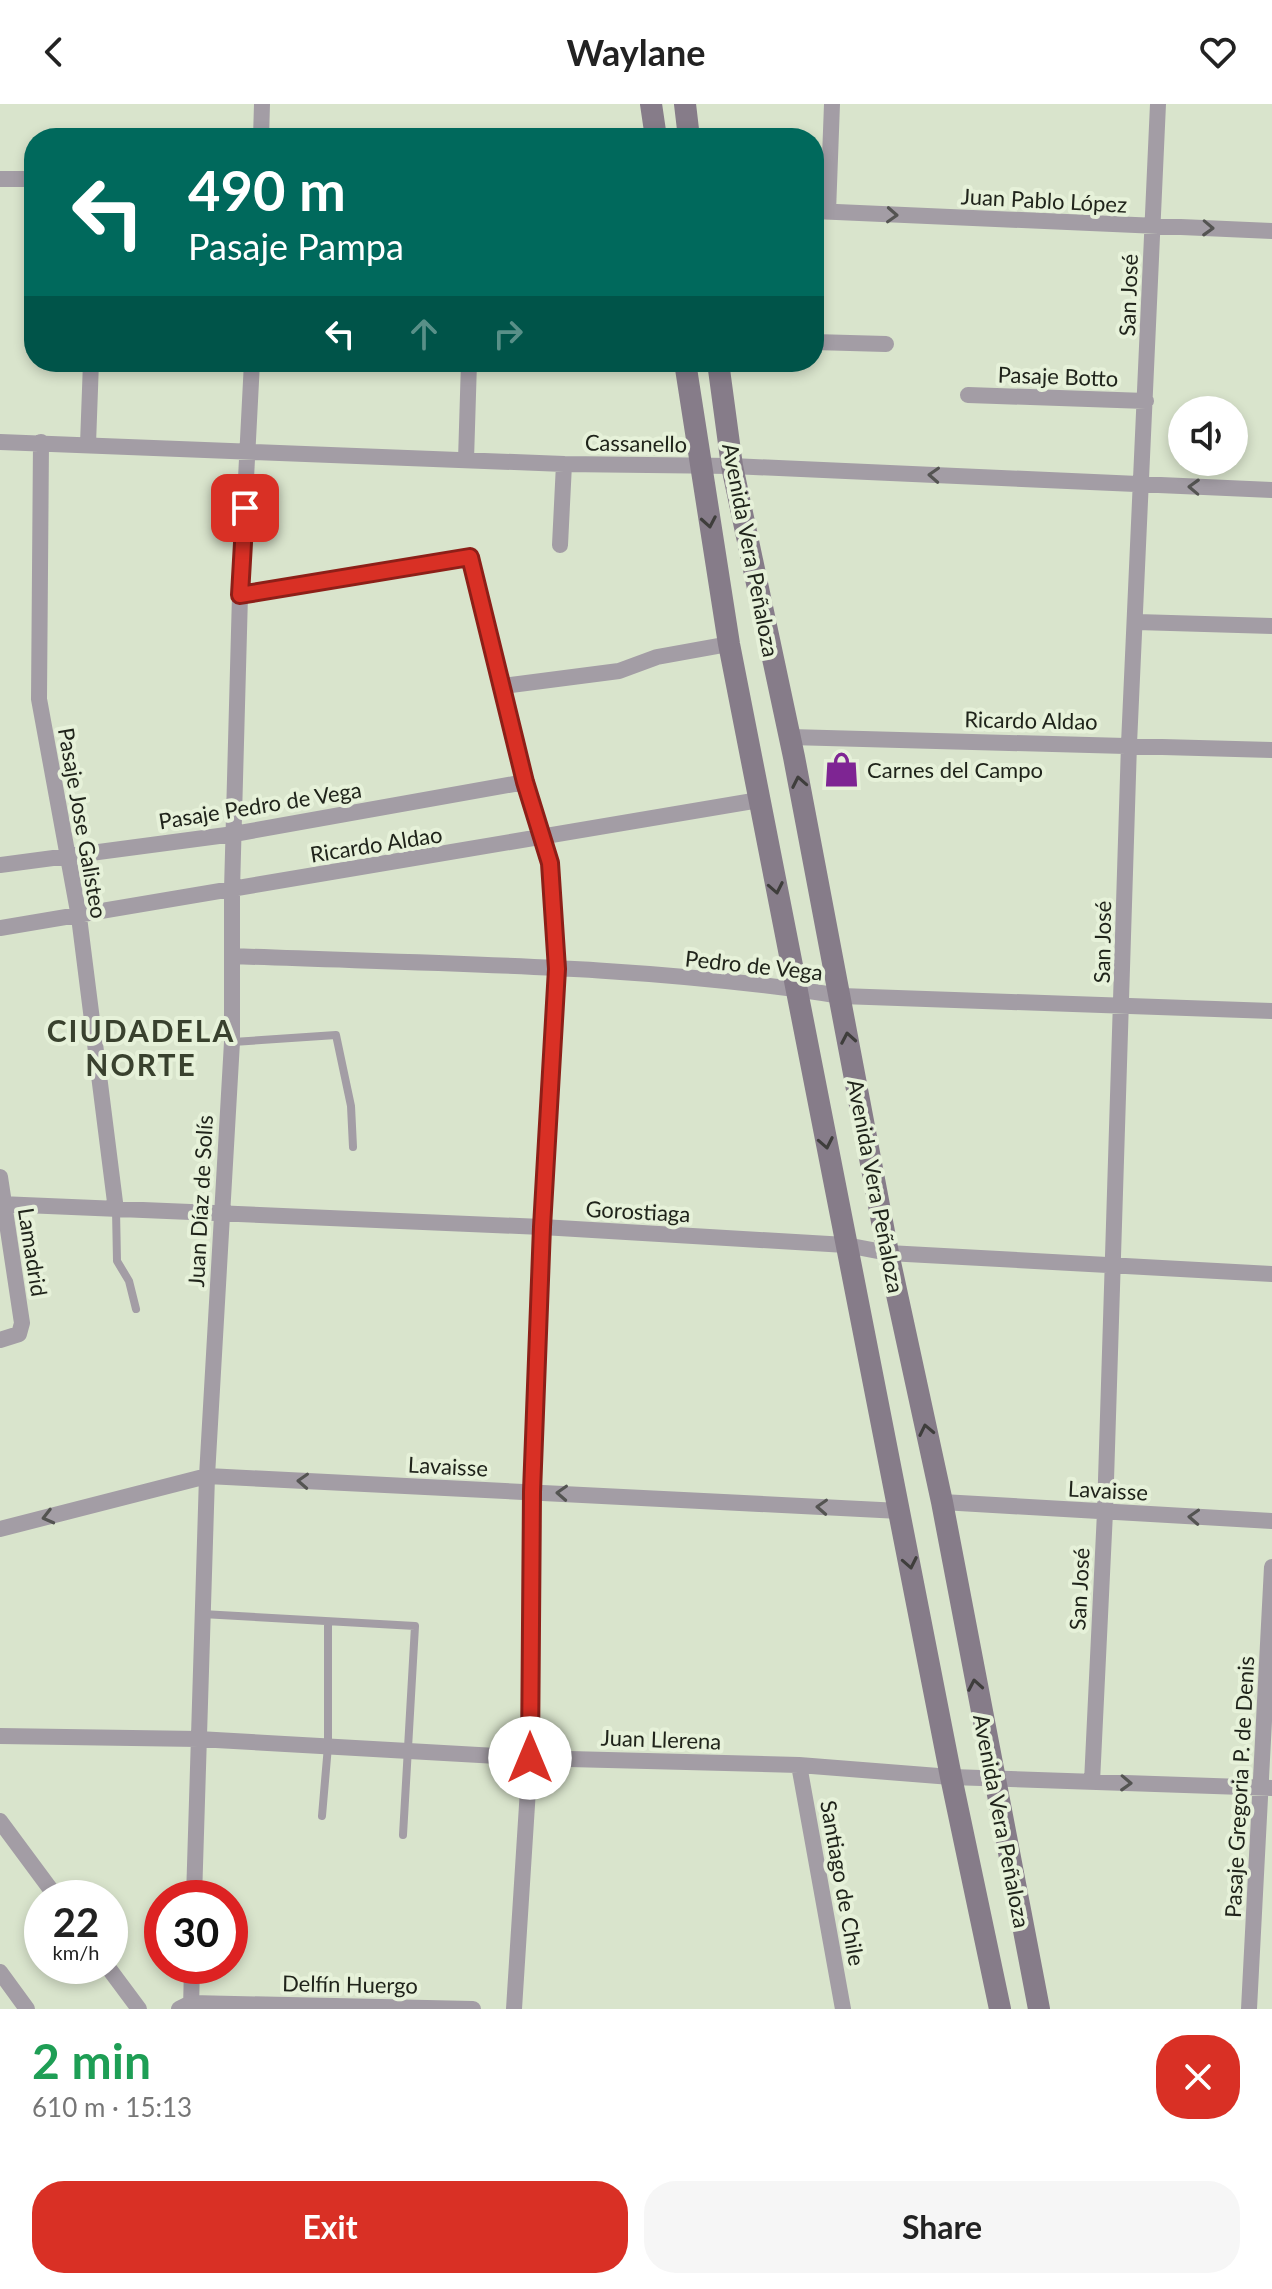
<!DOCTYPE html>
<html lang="en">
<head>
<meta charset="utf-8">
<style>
	:root { --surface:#fff; --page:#f6f6f6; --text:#222; --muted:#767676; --accent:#d93025 }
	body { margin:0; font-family:Lato,sans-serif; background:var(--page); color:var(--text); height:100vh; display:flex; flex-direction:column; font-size:30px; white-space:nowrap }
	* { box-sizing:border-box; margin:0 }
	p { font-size:26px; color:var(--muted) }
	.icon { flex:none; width:44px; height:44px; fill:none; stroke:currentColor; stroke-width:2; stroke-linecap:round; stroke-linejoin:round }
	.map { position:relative; height:1905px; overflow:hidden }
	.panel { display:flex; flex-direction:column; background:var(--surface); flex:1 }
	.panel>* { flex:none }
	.hud { position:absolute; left:24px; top:24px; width:800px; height:244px; border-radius:32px; box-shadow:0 4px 12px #0003; background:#00695c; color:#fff; overflow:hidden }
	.fabs { position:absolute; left:1168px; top:292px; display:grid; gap:16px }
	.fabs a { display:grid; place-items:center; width:80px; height:80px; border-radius:50%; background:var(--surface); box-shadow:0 4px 12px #0003; font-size:40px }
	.speed { position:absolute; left:24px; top:1776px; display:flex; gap:16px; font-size:40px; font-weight:700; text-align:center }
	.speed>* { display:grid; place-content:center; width:104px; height:104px; border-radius:50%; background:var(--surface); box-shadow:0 4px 12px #0003; line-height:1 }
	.speed small { font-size:20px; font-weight:400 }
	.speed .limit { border:12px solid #d22; background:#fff; color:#111 }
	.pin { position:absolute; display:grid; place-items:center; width:68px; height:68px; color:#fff; margin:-34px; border-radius:16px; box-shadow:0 4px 12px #0006 }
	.me { position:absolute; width:88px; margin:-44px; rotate:0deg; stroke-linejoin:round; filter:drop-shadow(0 0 6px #0008) }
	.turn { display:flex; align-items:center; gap:28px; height:168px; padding:0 32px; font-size:36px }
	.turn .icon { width:104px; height:104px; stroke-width:2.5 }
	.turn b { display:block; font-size:56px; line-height:68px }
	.lanes { display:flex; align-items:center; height:76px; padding:0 32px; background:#0003; justify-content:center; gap:40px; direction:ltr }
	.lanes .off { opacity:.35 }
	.round { display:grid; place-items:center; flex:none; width:84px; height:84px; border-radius:32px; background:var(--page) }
	.headline { display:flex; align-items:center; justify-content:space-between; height:136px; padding:0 32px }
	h1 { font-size:48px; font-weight:700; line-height:60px; color:#1e9e55 }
	.action { display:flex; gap:16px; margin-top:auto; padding:16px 32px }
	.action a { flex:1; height:92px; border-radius:32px; background:var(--accent); color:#fff; font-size:32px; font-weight:700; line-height:92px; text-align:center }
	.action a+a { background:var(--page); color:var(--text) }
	header { display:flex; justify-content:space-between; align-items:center; height:104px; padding:0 32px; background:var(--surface); font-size:36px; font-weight:700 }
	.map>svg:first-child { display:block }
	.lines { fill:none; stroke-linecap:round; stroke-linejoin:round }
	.service { stroke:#a39da5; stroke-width:8 }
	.minor { stroke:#a39da5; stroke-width:16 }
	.secondary { stroke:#867c89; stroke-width:22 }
	.oneway { stroke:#545452 }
	.oneway2 { stroke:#3f3e3c }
	.route-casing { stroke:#8d1f18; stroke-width:20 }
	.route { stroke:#d93025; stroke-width:14 }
	.labels { text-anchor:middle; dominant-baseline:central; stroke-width:8; stroke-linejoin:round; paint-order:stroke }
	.street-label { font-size:22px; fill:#20241b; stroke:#e6f1d9 }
	.poi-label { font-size:22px; fill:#20241b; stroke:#e6f1d9; text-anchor:start }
	.district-label { font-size:30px; font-weight:bold; letter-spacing:2px; fill:#39412e; stroke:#e6f1d9 }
</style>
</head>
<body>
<header><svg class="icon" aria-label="back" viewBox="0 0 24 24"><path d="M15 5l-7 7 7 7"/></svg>Waylane<svg class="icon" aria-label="heart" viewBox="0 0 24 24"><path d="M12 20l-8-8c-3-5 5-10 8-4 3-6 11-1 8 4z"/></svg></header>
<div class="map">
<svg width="1272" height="1905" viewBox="0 0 1272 1905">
	<rect width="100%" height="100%" fill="#d9e4cc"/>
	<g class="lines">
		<path class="service" d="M 233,938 L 336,931 L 351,1002 L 353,1043
			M 116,1106 L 117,1157 L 129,1177 L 136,1205
			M 202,1510 L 415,1522 L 403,1731
			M 322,1712 L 328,1642 L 328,1518"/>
		<path class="minor" d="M 261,34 L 262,0
			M 0,75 L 34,75
			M 814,107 L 1272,127
			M 828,108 L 832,0
			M 814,238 L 886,240
			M 968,291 L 1146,297
			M 0,338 L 564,360 L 732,362 L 1272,386
			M 41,338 L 39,595 L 79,813 L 116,1106
			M 88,340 L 91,258
			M 466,356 L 469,258
			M 560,441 L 564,360
			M 240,491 L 470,453 L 525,678 L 550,759 L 557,865 L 542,1123 L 532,1388 L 530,1654 L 514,1905
			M 1137,518 L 1272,522
			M 503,582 L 619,567 L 657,553 L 729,540
			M 790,633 L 1272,646
			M 0,761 L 234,730 L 525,678
			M 0,824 L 759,696
			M 232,852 C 435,860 641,860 841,892 L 1272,907
			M 0,1073 L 22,1219 L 19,1230 L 0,1236
			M 0,1100 L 542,1123 L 846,1141 L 888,1149 L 1272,1170
			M 942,1398 L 1272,1417
			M 0,1425 L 207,1372 L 900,1407
			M 0,1632 L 198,1635 L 530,1654 L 799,1661 L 951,1673 L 1272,1684
			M 799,1661 L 843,1905
			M 1092,1678 L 1105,1408 L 1129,640 L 1158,0
			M 0,1717 L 57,1794
			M 194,1794 L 207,1372 L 232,938 L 232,786 L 240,491 L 252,258
			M 107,1862 L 139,1905
			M 0,1868 L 27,1905
			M 179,1905 L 191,1899 L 473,1905
			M 191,1905 L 192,1862
			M 1249,1905 L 1272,1463"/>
		<path class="secondary" d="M 651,0 L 656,34
			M 685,0 L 689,34
			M 685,258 L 729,540 L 951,1673 L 1000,1905
			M 718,258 L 732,362 L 794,653 L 888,1149 L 942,1398 L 1039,1905"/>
	</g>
	<defs><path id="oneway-chevron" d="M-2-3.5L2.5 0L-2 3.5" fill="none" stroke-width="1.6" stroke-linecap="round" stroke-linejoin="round" transform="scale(2)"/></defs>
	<g class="oneway">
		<use href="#oneway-chevron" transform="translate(892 111) rotate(3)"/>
		<use href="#oneway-chevron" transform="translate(1208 124) rotate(2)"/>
		<use href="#oneway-chevron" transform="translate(934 371) rotate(-177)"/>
		<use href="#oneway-chevron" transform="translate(1194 383) rotate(-178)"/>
		<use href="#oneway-chevron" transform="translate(303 1377) rotate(-177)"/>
		<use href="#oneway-chevron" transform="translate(562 1389) rotate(-177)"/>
		<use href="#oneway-chevron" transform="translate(822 1403) rotate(-177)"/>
		<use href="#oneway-chevron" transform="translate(48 1413) rotate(166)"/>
		<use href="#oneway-chevron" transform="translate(1194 1413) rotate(-177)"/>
		<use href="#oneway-chevron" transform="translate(1126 1679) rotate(2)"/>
	</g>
	<g class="oneway2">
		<use href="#oneway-chevron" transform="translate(709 418) rotate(80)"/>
		<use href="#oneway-chevron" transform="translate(799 678) rotate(-101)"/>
		<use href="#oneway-chevron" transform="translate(776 784) rotate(79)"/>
		<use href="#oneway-chevron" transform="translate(848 934) rotate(-100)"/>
		<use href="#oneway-chevron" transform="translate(826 1039) rotate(79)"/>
		<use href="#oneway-chevron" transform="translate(926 1326) rotate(-102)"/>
		<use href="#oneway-chevron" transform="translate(910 1459) rotate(79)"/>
		<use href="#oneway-chevron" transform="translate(975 1581) rotate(-100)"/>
	</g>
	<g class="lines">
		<defs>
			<path id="route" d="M 245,404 L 240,491 L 470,453 L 525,678 L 550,759 L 557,865 L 542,1123 L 532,1388 L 530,1654"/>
		</defs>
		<use href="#route" class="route-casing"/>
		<use href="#route" class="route"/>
	</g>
	<defs>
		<symbol id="shop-bare" viewBox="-9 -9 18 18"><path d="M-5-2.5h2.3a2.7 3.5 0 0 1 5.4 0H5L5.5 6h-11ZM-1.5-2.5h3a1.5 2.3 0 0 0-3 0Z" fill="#7e2593" stroke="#e6f1d9" stroke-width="2.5" paint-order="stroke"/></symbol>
	</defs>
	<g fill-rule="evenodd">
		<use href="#shop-bare" x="816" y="640" width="51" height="51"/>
	</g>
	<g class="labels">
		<g class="street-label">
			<text transform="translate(1044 96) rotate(3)">Juan Pablo López</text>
			<text transform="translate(1128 191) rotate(-88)">San José</text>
			<text transform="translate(1058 272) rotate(2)">Pasaje Botto</text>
			<text transform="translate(636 339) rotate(1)">Cassanello</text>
			<text transform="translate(751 446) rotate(79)">Avenida Vera Peñaloza</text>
			<text transform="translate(1031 616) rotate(1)">Ricardo Aldao</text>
			<text transform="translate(260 701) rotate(-9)">Pasaje Pedro de Vega</text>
			<text transform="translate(83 719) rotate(80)">Pasaje Jose Galisteo</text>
			<text transform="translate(376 740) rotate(-9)">Ricardo Aldao</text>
			<text transform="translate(1102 838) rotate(-89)">San José</text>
			<text transform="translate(754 861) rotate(6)">Pedro de Vega</text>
			<text transform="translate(876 1082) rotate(79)">Avenida Vera Peñaloza</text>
			<text transform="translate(200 1097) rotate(-87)">Juan Díaz de Solís</text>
			<text transform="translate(638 1107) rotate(3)">Gorostiaga</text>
			<text transform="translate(33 1148) rotate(81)">Lamadrid</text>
			<text transform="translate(448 1362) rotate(3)">Lavaisse</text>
			<text transform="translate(1108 1386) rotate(3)">Lavaisse</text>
			<text transform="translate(1079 1485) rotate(-87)">San José</text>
			<text transform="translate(661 1635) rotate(2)">Juan Llerena</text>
			<text transform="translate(1239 1683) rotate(-87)">Pasaje Gregoria P. de Denis</text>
			<text transform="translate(1002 1717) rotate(79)">Avenida Vera Peñaloza</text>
			<text transform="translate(843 1779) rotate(80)">Santiago de Chile</text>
			<text transform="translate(350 1880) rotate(1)">Delfín Huergo</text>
		</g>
		<g class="poi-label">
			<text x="867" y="665">Carnes del Campo</text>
		</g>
		<g class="district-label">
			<text x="141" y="926">CIUDADELA<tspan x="141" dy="34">NORTE</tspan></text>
		</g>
	</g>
</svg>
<div class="fabs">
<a><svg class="icon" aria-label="sound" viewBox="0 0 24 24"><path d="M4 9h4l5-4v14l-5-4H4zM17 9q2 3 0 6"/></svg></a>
</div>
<div class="speed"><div>22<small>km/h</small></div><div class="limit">30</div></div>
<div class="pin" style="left:245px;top:404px;background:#d93025"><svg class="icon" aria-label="arrive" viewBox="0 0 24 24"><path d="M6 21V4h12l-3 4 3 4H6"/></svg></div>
<svg class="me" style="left:530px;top:1654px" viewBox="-20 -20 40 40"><circle r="19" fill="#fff"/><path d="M0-13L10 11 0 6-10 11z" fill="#d93025"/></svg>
<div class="hud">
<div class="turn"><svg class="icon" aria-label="left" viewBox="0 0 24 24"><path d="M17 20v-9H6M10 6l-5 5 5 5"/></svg><div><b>490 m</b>Pasaje Pampa</div></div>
<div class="lanes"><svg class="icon" aria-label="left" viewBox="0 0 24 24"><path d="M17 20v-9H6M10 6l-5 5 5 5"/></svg><svg class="icon off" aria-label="ahead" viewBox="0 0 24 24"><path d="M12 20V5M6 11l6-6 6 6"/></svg><svg class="icon off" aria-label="right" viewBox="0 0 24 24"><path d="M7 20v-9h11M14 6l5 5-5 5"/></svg></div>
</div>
</div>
<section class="panel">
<div class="headline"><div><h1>2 min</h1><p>610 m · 15:13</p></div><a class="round" style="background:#d93025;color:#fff"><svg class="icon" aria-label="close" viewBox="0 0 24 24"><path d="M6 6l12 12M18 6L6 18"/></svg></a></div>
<div class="action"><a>Exit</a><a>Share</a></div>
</section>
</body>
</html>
